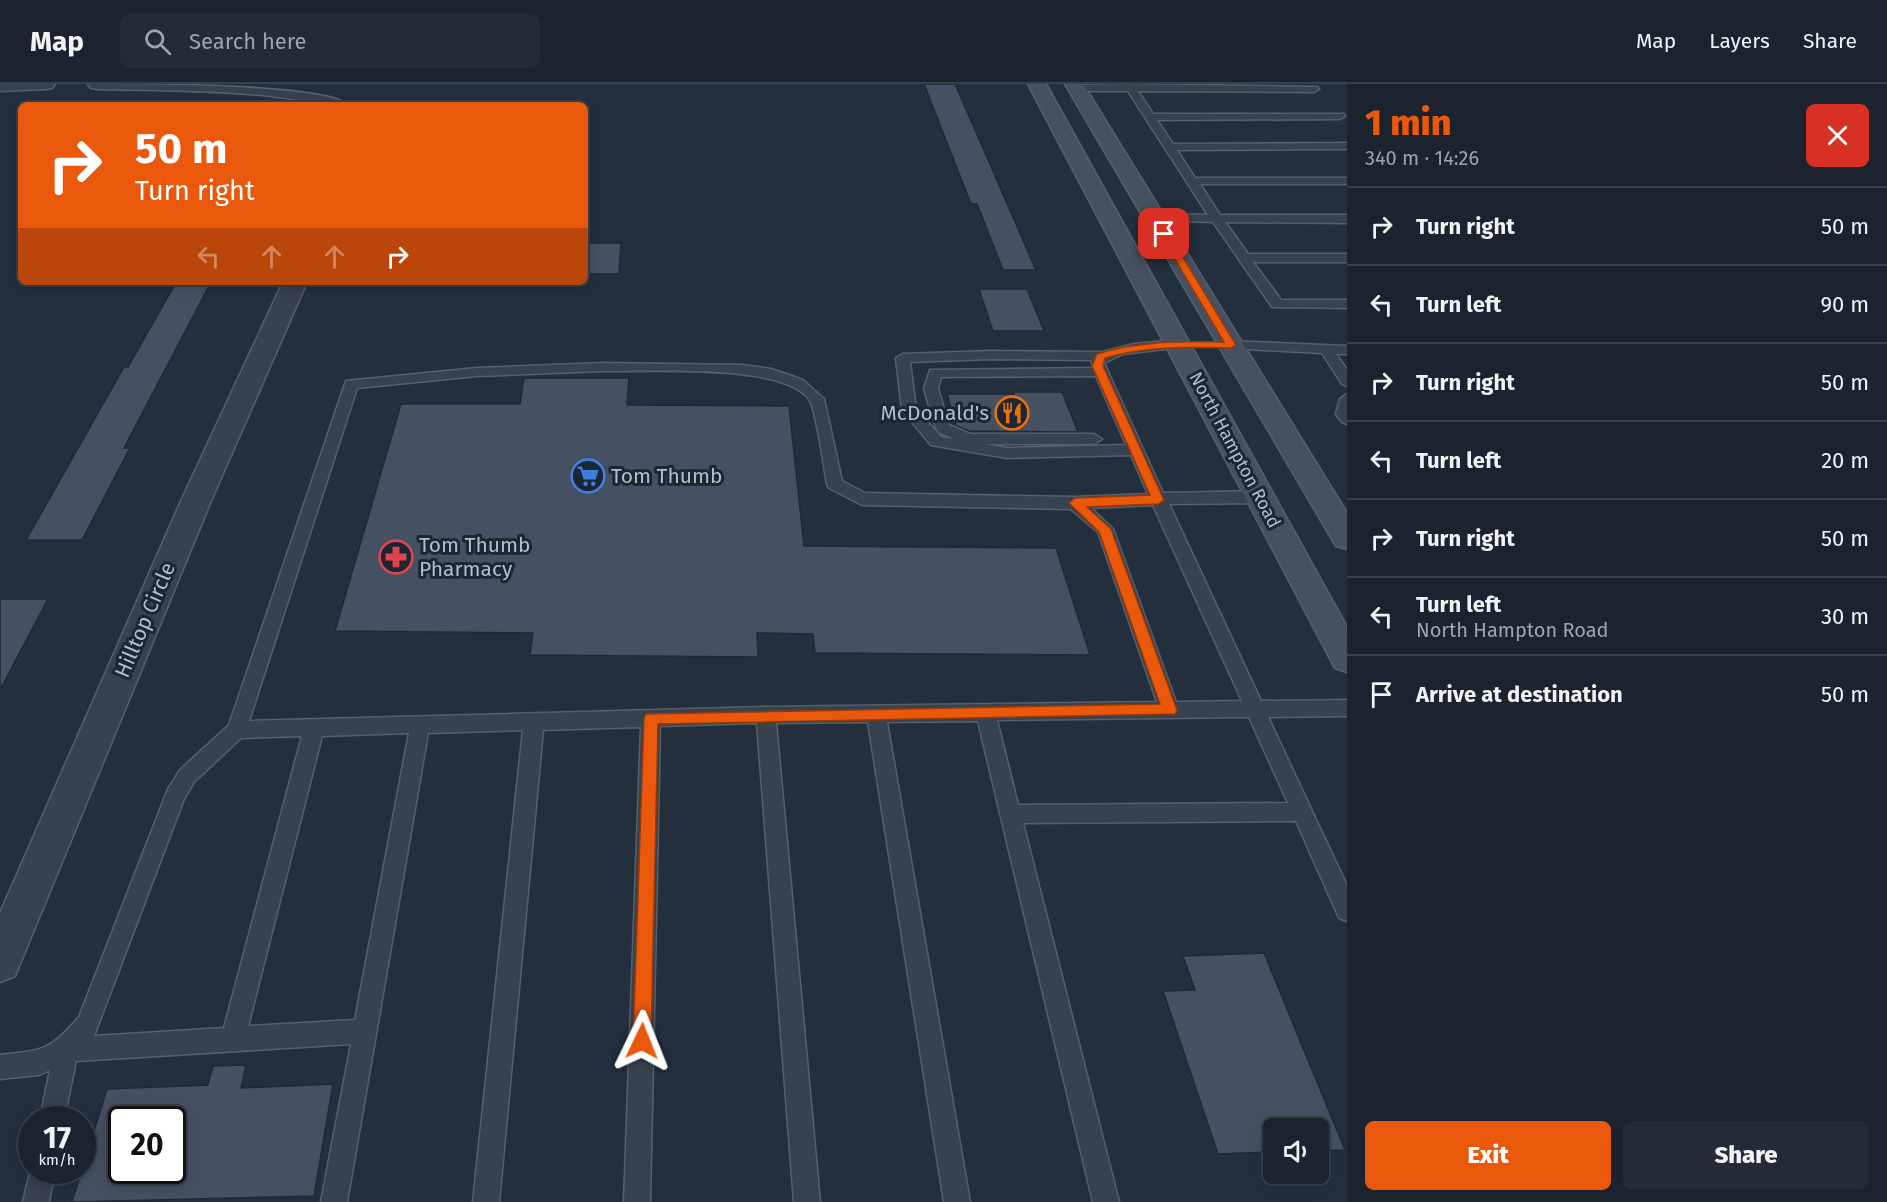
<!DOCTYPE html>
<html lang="en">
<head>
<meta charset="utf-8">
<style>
	:root { --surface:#1b232e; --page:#242b36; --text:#f1f3f6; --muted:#a0a4aa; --line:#39404a; --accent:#ea580c }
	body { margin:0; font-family:"Fira Sans",sans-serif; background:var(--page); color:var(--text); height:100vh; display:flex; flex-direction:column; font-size:22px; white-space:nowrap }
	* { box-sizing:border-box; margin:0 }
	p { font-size:20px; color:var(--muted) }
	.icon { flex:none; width:33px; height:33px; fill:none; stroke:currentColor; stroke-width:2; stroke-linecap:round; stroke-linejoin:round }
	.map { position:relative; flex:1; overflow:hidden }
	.sheet { display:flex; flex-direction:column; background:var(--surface); width:540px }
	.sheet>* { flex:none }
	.top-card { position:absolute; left:18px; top:18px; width:570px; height:183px; border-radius:9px; box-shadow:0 3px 15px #0003,0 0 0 2px var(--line); background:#ea580c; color:#fff; overflow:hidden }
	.controls { position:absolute; left:1263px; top:1034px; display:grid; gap:12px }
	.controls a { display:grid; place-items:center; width:66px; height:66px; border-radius:9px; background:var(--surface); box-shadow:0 3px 15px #0003,0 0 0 2px var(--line); font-size:30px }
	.speed { position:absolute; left:18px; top:1022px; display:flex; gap:12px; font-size:30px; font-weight:700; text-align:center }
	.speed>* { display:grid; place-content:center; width:78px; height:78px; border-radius:50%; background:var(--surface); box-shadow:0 3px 15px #0003,0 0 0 2px var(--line); line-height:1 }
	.speed small { font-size:15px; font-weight:400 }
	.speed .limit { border:3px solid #111; border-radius:9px; background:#fff; color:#111 }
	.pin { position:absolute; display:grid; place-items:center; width:51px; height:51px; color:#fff; margin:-26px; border-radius:12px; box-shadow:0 3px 9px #0006 }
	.me { position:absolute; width:66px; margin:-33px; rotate:2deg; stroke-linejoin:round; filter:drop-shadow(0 0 4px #0008) }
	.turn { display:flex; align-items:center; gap:21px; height:126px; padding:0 18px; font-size:27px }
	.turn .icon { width:78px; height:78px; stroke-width:2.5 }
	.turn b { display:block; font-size:42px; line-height:51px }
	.lanes { display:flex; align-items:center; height:57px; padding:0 18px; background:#0003; justify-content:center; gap:30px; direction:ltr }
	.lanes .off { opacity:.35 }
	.round { display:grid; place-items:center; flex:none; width:63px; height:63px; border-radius:9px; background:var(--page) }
	.headline { display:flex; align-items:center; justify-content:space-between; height:102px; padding:0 18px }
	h1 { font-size:36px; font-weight:800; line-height:45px; color:var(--accent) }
	.cta { display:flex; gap:12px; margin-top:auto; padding:12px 18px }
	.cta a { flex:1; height:69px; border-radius:9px; background:var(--accent); color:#fff; font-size:24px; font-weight:800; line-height:69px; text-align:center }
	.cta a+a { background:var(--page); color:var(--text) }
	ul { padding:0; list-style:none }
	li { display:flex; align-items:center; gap:18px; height:78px; padding:0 18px; border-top:2px solid var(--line) }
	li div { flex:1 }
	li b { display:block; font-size:22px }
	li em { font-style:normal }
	header { display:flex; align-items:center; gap:36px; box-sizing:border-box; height:84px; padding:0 30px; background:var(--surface); border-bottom:2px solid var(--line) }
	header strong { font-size:28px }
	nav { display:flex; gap:33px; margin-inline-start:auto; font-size:21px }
	.search { width:420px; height:54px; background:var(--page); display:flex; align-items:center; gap:15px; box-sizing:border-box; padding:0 21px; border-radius:9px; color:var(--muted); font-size:22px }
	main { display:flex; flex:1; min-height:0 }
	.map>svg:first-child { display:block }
	.building { fill:#455162; stroke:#1f2835; stroke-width:1.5; fill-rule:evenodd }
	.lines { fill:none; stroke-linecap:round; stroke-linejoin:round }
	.service-casing { stroke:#565f6c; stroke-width:3 }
	.minor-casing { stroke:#565f6c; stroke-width:3 }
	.secondary-casing { stroke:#565f6c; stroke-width:3 }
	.service { fill:#38414e; fill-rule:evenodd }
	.minor { fill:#38414e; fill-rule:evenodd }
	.secondary { fill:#465061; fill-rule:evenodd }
	.route { fill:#ea580c; stroke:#983908; stroke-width:1.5 }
	.labels { text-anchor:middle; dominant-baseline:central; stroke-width:6; stroke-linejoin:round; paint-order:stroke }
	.far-street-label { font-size:18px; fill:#b4bcc9; stroke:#1d2633 }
	.poi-label { font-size:21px; fill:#b4bcc9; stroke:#1d2633; text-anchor:start }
	.street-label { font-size:21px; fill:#b4bcc9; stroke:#1d2633 }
</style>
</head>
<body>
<header>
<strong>Map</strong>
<div class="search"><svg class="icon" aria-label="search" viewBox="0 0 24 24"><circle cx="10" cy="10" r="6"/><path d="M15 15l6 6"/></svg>Search here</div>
<nav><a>Map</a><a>Layers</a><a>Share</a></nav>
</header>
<main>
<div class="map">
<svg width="1347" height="1118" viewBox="0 0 1347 1118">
	<rect width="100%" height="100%" fill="#242f3e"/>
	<path class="building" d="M 924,0 L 955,0 L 1036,186 L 1003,186 L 977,120 L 971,120 Z
		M 585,159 L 621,159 L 619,190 L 585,190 Z
		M 174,202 L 209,202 L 124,364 L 130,364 L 82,456 L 26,456 L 124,283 L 128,283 Z
		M 979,205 L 1027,205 L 1044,247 L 993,247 Z
		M 524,294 L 629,294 L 627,321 L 789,322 L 804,462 L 1056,464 L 1090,571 L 815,569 L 813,550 L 757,549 L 758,573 L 530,571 L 533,549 L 335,547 L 401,320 L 520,320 Z
		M 1013,308 L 1062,308 L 1078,348 L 969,347 L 956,342 L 947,310 L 1014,310 Z
		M 0,515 L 48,515 L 0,606 Z
		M 1264,869 L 1345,1066 L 1318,1067 L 1318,1044 L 1274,1044 L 1274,1068 L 1218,1070 L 1163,907 L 1195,906 L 1183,872 Z
		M 246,981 L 241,1004 L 333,1000 L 314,1112 L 72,1118 L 107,1005 L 208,1001 L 213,982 ZM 122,1035 L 172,1035 L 172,1086 L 122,1086 Z"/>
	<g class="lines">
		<defs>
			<path id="service" d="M 1123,0 L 1317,3 L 1319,5 L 1314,8 L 1138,7 L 1153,30 L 1344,30 L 1345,32 L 1340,35 L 1157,36 L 1173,60 L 1347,59 L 1347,65 L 1177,66 L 1195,94 L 1347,94 L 1347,100 L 1200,100 L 1220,131 L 1347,131 L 1347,139 L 1225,138 L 1248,170 L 1347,170 L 1347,178 L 1253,178 L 1281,216 L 1347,216 L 1347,224 L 1272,223 L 1213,138 L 1150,136 L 1148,134 L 1154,130 L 1208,131 L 1128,7 L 1077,7 L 1072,4 L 1077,1 Z
				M 1177,256 L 1184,260 L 1182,263 L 1123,270 L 1104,279 L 1163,409 L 1260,407 L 1266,409 L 1268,413 L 1266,417 L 1260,419 L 1169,420 L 1261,617 L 1347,616 L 1347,632 L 1268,633 L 1347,802 L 1347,837 L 1339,834 L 1296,737 L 1023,739 L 1119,1118 L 1093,1118 L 978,637 L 887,638 L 970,1118 L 944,1118 L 868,638 L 776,639 L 820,1118 L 794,1118 L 757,639 L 660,642 L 650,1118 L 624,1118 L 641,643 L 543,646 L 499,1118 L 473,1118 L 523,646 L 428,649 L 347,1118 L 321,1118 L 351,960 L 76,977 L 64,1035 L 40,1035 L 50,986 L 39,991 L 0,995 L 0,971 C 45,966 49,967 79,933 L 168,705 L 180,686 L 229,641 L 346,297 L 477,284 L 603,279 L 743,281 L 771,285 L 803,296 L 824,315 L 842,397 L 865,409 L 1075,413 L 1148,410 L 1131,371 L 1007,374 L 931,361 L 902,326 L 896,274 L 903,270 L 990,267 L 1102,268 L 1134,260 ZM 990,275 L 1091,276 L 1093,284 L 930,286 L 924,305 L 936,344 L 938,348 L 955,355 L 941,353 L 916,325 L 910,278 ZM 603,287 C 642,288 794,278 811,319 C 818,338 823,378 827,400 L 829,404 L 862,421 L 1071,425 L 1098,448 L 1157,618 L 766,623 L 249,637 L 357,304 L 477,292 ZM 1096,292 L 1126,361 L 1007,364 L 985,360 L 1094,360 L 1102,355 L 1094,350 L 970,350 L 949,341 L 938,305 L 941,293 ZM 1153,421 L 1242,617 L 1176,618 L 1113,445 L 1091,424 ZM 1249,633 L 1288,719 L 1018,721 L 997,636 ZM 409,649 L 355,936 L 248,942 L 322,652 ZM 302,652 L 224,944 L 94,952 L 184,715 L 194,698 L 241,654 Z
				M 1231,257 L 1347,262 L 1347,270 L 1336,270 L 1347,286 L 1347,302 L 1342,300 L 1322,269 L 1226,264 L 1224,261 L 1226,258 Z
				M 1347,310 L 1347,340 L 1342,338 L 1336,330 L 1340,315 Z
				M 32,1080 L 32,1086 L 55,1086 L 49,1118 L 23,1118 Z"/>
			<path id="minor" d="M 0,0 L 55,0 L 52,4 L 46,5 L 0,7 Z
				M 88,0 C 129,0 328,0 348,21 C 319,21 291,14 262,11 C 207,6 152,6 97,5 L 91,4 Z
				M 283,198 L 307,198 L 211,417 L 15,892 L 0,898 L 0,829 L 181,417 Z"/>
			<path id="secondary" d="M 1028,0 L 1046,0 L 1347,543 L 1347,588 L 1335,584 Z
				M 1065,0 L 1083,0 L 1347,429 L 1347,465 L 1336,462 Z"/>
		</defs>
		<use href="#service" class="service-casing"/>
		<use href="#minor" class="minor-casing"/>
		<use href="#secondary" class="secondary-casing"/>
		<use href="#service" class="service"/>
		<use href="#minor" class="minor"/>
		<use href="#secondary" class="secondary"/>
	</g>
	<path class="route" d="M 1164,147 L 1169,150 L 1236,261 L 1231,264 C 1189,263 1145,262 1105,274 L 1103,282 L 1164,416 L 1158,420 L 1087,423 L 1111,445 L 1177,626 L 1175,630 L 658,640 L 651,957 L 648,963 L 642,966 L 635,963 L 633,957 L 644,634 L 646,630 L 1160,620 L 1099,448 L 1069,419 L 1075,414 L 1150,411 L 1092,282 L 1097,270 C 1138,257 1181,257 1224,258 L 1160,150 Z"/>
	<defs>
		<symbol id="restaurant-ring" viewBox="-11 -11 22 22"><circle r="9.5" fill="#1d2633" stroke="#e8710a" stroke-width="1.5"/><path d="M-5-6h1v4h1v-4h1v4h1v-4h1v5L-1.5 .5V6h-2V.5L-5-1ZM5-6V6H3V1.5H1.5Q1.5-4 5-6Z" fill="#e8710a"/></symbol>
		<symbol id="supermarket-ring" viewBox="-11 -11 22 22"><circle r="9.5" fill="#1d2633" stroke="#3f7fe0" stroke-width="1.5"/><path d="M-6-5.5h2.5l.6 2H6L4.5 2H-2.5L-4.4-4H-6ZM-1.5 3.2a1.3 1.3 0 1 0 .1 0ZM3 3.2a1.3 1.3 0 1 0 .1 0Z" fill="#3f7fe0"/></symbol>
		<symbol id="pharmacy-ring" viewBox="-11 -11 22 22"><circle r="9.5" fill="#1d2633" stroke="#e0444e" stroke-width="1.5"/><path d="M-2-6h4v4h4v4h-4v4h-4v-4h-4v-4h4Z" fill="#e0444e"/></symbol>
	</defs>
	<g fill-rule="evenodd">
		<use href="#restaurant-ring" x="993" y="310" width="38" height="38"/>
		<use href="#supermarket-ring" x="569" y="373" width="38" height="38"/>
		<use href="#pharmacy-ring" x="377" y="454" width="38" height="38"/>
	</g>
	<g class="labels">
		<g class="far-street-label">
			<text transform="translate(1235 366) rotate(62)">North Hampton Road</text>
		</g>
		<g class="poi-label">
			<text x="989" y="329" text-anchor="end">McDonald's</text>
			<text x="611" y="392">Tom Thumb</text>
			<text x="419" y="461">Tom Thumb<tspan x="419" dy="24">Pharmacy</tspan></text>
		</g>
		<g class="street-label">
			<text transform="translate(145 536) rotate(-67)">Hilltop Circle</text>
		</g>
	</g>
</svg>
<div class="controls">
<a><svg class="icon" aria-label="sound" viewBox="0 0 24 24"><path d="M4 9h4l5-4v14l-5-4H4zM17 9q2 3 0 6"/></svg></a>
</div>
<div class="speed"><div>17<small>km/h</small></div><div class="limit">20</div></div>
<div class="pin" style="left:1164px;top:150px;background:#d93025"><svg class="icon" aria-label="arrive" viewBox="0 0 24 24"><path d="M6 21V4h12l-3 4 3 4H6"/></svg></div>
<svg class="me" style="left:642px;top:957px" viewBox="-20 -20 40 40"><path d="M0-17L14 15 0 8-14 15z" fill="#ea580c" stroke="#fff" stroke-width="4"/></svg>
<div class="top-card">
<div class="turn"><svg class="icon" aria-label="right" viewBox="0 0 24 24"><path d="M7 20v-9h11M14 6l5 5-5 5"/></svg><div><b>50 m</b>Turn right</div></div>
<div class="lanes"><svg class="icon off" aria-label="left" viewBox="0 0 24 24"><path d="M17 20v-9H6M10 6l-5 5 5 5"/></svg><svg class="icon off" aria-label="ahead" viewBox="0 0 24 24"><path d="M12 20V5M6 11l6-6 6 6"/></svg><svg class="icon off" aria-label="ahead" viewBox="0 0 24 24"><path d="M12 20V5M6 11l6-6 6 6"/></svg><svg class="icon" aria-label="right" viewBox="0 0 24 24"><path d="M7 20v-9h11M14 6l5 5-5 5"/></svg></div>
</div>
</div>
<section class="sheet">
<div class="headline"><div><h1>1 min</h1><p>340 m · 14:26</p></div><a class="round" style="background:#d93025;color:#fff"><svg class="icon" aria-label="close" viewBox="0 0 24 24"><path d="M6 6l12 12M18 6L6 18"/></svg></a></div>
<ul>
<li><svg class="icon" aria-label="right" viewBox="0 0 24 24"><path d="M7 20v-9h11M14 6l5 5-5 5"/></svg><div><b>Turn right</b></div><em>50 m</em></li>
<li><svg class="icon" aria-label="left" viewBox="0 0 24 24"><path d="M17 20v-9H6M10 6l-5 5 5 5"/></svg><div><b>Turn left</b></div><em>90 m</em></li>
<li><svg class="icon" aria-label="right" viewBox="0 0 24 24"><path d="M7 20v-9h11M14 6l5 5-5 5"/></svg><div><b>Turn right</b></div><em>50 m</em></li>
<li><svg class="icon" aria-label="left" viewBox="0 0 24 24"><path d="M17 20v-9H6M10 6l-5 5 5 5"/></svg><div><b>Turn left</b></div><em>20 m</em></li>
<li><svg class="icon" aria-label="right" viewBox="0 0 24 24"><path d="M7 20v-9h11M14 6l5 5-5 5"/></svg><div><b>Turn right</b></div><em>50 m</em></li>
<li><svg class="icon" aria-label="left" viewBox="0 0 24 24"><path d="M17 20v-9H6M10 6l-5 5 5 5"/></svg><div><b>Turn left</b><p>North Hampton Road</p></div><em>30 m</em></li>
<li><svg class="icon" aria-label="arrive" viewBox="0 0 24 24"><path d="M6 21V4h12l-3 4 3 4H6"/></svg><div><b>Arrive at destination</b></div><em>50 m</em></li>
</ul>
<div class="cta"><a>Exit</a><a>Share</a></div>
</section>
</main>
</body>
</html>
